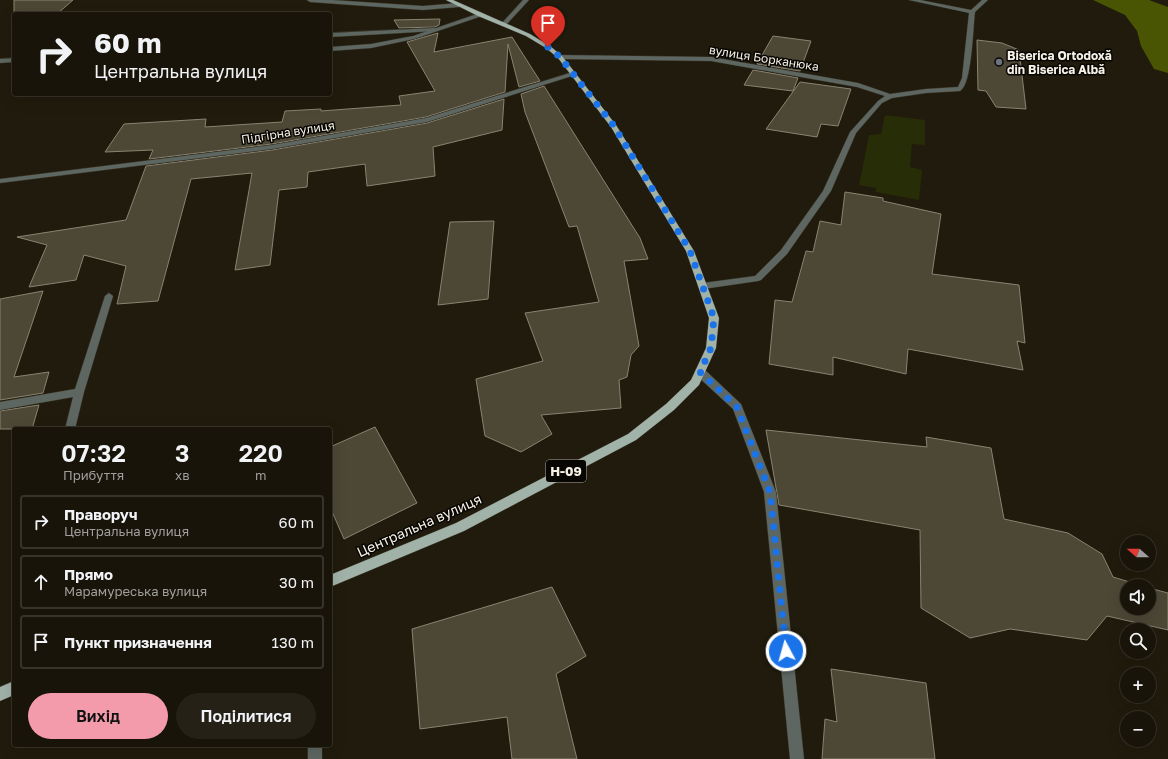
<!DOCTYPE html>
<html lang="uk">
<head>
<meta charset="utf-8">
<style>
	:root { --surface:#181409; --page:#252117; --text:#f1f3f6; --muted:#9f9e9c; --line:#36332a; --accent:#f39aab }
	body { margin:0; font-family:"Golos Text",sans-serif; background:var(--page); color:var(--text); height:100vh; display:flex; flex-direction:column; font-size:15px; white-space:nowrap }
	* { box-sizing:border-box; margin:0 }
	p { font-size:13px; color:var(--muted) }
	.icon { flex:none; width:22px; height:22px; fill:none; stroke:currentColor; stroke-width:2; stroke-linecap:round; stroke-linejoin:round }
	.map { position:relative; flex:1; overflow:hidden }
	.panel { position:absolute; left:12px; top:427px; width:320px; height:320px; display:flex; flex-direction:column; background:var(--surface); border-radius:4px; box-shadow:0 4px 16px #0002,0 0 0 1px var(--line) }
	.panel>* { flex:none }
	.top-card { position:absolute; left:12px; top:12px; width:320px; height:84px; border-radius:4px; box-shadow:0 4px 16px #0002,0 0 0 1px var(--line); background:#181409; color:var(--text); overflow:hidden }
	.needle { width:26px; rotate:290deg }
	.buttons { position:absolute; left:1120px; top:535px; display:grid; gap:8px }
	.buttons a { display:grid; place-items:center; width:36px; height:36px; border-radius:50%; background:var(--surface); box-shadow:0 4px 16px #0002,0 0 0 1px var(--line); font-size:20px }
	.pin { position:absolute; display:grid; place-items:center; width:34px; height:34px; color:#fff; margin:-41px -17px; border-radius:50% 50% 50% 0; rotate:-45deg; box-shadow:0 0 4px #0007 }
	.pin .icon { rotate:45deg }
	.me { position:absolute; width:44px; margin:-22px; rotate:354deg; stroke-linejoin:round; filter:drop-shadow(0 0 3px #0008) }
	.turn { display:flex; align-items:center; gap:14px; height:84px; padding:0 16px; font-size:18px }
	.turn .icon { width:52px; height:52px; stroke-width:2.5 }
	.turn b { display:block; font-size:28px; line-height:34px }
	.eta { display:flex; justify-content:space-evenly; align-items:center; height:68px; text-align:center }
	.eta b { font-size:24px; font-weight:600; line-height:28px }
	.primary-button { display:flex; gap:8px; margin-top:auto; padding:8px 16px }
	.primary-button a { flex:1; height:46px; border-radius:24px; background:var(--accent); color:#111; font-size:16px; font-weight:600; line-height:46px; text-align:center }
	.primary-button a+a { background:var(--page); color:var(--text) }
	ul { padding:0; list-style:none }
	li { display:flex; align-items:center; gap:12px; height:54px; margin:0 8px 6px; padding:0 8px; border:2px solid var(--line); border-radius:4px }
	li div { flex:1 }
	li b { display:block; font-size:15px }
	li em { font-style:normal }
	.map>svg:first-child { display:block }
	.green { fill:#272d07 }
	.forest { fill:#4a5503 }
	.building { fill:#4d4736; stroke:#898371 }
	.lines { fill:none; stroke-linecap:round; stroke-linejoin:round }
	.lane-casing { stroke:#3a3526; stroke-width:1 }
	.street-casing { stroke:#3a3526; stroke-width:1 }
	.primary-casing { stroke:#3a3526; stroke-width:1 }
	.lane { fill:#5d6661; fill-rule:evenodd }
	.street { fill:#5d6661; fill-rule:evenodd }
	.primary { fill:#a1b2a9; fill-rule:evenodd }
	.route { stroke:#1a73e8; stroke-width:7; stroke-dasharray:0 12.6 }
	.worship-dot { fill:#6b7280; stroke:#080602; stroke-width:1.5 }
	.labels { text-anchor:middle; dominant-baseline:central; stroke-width:3; stroke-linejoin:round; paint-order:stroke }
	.far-poi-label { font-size:12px; font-weight:bold; fill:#f5f1e7; stroke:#080602; text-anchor:start }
	.far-street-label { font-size:12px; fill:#f5f1e7; stroke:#080602 }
	.shield { fill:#080602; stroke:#aeaaa2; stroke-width:1 }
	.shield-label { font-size:13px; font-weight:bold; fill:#f5f1e7 }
	.street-label { font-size:14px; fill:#f5f1e7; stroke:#080602 }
</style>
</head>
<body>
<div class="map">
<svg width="1168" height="759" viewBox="0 0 1168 759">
	<rect width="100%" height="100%" fill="#201b0c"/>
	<path class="green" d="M 885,115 L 925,120 L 925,145 L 912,144 L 910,167 L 922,170 L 919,200 L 876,192 L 876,188 L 859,185 L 869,135 L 881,134 Z"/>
	<path class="forest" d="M 1093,0 L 1149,0 L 1168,7 L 1168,73 L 1154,69 L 1141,46 L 1137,31 L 1125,15 Z"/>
	<path class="building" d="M 14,0 L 73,0 L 57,14 L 14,14 Z
		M 440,19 L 439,25 L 435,27 L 399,28 L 394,20 Z
		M 438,33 L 434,52 L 512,37 L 540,81 L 519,87 L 508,44 L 505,92 L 426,117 L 272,144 L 149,159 L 153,150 L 105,152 L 124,124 L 206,119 L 205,127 L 282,122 L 285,111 L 321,109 L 321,111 L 401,105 L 399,96 L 435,91 L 407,42 Z
		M 773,36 L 811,41 L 800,71 L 757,64 Z
		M 977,40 L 1002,43 L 1019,50 L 1026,109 L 996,107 L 986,91 L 978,90 Z
		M 753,70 L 798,78 L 793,91 L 744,85 Z
		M 800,82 L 851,89 L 838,126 L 821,124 L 817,137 L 766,129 Z
		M 544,86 L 640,238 L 648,259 L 624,261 L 639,346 L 631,355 L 627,377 L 619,380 L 621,408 L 541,415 L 552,434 L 521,452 L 485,436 L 476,379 L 543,361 L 525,313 L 599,302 L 577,226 L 569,227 L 525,112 L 521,94 Z
		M 504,99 L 502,130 L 433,147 L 435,176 L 367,186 L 365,164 L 308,172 L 307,187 L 279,190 L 270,265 L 235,270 L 252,173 L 191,179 L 158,301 L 117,304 L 126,266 L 84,255 L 76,280 L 29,287 L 47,245 L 17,237 L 126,220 L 146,166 L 272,150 L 427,123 Z
		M 845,192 L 883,198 L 883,201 L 941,214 L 932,274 L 1019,285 L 1025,343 L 1017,341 L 1023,370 L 908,349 L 906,374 L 833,357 L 833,375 L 769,364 L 775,300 L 792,302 L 806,251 L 813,252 L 820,221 L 841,225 Z
		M 494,221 L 488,299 L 438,305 L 450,222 Z
		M 43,291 L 14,377 L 49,372 L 43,393 L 0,400 L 0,299 Z
		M 39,405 L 32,429 L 0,429 L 0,411 Z
		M 375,427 L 417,503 L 344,539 L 330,507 L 330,447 Z
		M 766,430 L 927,447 L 926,437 L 991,448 L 1004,519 L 1068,533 L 1102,554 L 1113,577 L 1143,586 L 1127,586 L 1127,608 L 1149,608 L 1149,588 L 1168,593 L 1168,630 L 1107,616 L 1087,640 L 1010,629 L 970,638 L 921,608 L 920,530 L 779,505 Z
		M 552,587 L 586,656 L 556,674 L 577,759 L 512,759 L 507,717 L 420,729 L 412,629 Z
		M 831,669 L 926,683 L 935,759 L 822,759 L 825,719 L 837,722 Z"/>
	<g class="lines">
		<defs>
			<path id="lane" d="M 434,28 L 436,29 L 436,31 L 330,37 L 330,33 Z"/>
			<path id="street" d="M 307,0 L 332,0 L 423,6 L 459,3 L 462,5 L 459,7 L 423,10 L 310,2 Z
				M 523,0 L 529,0 L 506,25 L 502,25 L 502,23 Z
				M 909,0 L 920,0 L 971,10 L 982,0 L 988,0 L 975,12 C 973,27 972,85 960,91 L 926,93 L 892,98 L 882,103 L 856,133 L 831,191 L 787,254 L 761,280 L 758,281 L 703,289 L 699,286 L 703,283 L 755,276 L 781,250 L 823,191 L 850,132 L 878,101 L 885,96 L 857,87 L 711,61 L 560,59 L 557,57 L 560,55 L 711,57 L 858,83 L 890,94 L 926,89 L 958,87 L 962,78 L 969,13 Z
				M 480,13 L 483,15 L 482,16 L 414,39 L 371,48 L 330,51 L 330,47 L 371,44 L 413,36 Z
				M 14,58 L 14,62 L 0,63 L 0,59 Z
				M 573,72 L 576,74 L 575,75 L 427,122 L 272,149 L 0,183 L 0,179 L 272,145 L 426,118 Z
				M 109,293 L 113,296 L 84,392 L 75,429 L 65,429 L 73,397 L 0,410 L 0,402 L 75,389 L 105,296 Z
				M 700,368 L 704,369 L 741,404 L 776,492 L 804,759 L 790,759 L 764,492 L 733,409 L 696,375 L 695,372 L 696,369 Z
				M 308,745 L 322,745 L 322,759 L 308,759 Z"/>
			<path id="primary" d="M 446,0 L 453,0 L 530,34 L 550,46 L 562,56 L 616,125 L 694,251 L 719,318 L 716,348 L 699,385 L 674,410 L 636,440 L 464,531 L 330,587 L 330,575 L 456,523 L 628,434 L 666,404 L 691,380 L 706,348 L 709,318 L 686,251 L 611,127 L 558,58 L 546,48 L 526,36 L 478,16 Z
				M 14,681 L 14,695 L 0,701 L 0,687 Z"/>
		</defs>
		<use href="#lane" class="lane-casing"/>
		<use href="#street" class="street-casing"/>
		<use href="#primary" class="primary-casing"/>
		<use href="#lane" class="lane"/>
		<use href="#street" class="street"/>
		<use href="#primary" class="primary"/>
	</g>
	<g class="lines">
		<path class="route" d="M 548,47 L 560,57 L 614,126 L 690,251 L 714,318 L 711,348 L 700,372 L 737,407 L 770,492 L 786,651"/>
	</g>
	<circle class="worship-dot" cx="999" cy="62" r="4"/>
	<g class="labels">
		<g class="far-poi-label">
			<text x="1007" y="55">Biserica Ortodoxă<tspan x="1007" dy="14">din Biserica Albă</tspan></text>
		</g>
		<g class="far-street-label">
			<text transform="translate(764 58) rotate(9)">вулиця Борканюка</text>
			<text transform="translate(288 132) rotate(-9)">Підгірна вулиця</text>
		</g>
		<rect class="shield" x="546" y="460" width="40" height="22" rx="3"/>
		<g class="shield-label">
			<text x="566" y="471">Н-09</text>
		</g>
		<g class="street-label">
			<text transform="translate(419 525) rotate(-24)">Центральна вулиця</text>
		</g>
	</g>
</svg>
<div class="buttons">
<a><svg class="needle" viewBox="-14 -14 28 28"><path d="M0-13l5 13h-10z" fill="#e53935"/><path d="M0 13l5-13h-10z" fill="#9f9e9c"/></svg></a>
<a><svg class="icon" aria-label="sound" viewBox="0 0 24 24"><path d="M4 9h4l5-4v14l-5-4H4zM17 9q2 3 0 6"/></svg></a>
<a><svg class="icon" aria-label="search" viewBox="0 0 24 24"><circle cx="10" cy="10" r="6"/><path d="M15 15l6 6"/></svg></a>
<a>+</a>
<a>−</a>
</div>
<div class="pin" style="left:548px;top:47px;background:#d93025"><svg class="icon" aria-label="arrive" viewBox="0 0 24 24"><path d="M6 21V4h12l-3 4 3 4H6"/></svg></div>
<svg class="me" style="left:786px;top:651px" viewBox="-20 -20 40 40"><circle r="17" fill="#1a73e8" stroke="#fff" stroke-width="3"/><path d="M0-11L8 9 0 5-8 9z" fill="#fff"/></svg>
<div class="top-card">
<div class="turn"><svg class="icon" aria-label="right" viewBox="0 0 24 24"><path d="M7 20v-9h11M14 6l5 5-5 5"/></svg><div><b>60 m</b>Центральна вулиця</div></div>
</div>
<section class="panel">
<div class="eta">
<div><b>07:32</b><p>Прибуття</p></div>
<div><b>3</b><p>хв</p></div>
<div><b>220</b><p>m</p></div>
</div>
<ul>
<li><svg class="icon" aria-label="right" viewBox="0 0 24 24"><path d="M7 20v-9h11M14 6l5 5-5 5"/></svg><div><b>Праворуч</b><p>Центральна вулиця</p></div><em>60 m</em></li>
<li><svg class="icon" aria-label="ahead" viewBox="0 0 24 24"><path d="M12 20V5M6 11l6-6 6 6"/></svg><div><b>Прямо</b><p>Марамуреська вулиця</p></div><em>30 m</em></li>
<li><svg class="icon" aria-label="arrive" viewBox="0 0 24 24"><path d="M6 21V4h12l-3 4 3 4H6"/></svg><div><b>Пункт призначення</b></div><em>130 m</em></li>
</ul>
<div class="primary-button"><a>Вихід</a><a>Поділитися</a></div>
</section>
</div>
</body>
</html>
